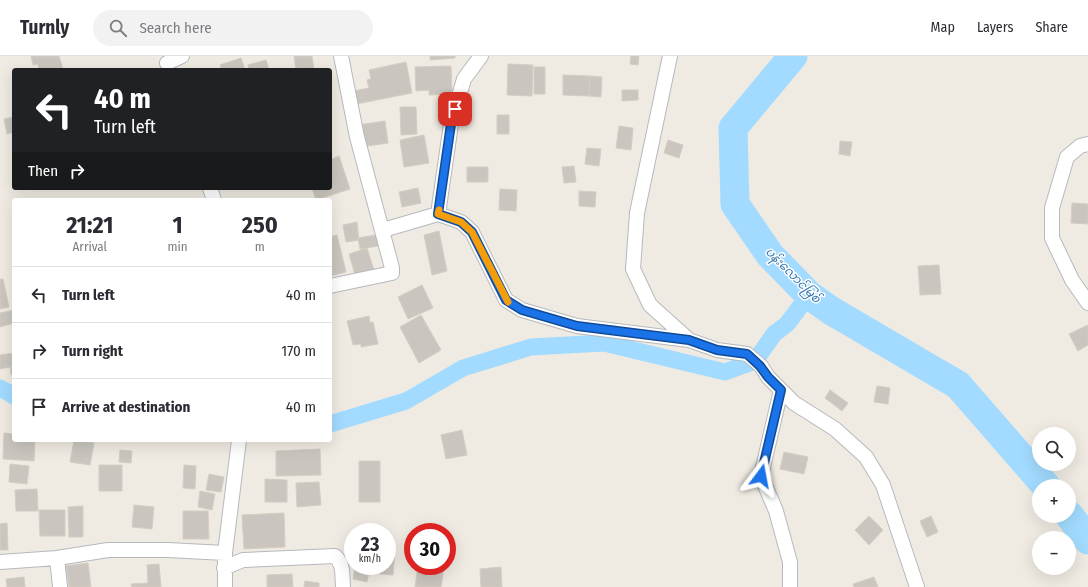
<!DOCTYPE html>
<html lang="en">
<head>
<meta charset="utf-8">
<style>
	:root { --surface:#fff; --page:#f2f2f3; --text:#2b2b33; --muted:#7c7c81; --line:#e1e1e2 }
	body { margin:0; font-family:"Fira Sans Condensed","Noto Sans Myanmar",sans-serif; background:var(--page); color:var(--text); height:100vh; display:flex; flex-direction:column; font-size:15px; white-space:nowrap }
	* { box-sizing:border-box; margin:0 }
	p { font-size:13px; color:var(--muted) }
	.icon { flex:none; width:22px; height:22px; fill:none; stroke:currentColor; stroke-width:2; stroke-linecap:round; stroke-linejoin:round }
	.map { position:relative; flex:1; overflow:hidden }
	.panel { position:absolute; left:12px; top:142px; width:320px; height:244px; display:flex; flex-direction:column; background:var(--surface); border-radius:4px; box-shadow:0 4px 16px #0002 }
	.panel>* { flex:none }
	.hud { position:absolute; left:12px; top:12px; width:320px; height:122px; border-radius:4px; box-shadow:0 4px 16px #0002; background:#202124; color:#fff; overflow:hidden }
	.fabs { position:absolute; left:1032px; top:371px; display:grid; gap:8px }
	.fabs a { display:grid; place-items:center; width:44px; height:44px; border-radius:50%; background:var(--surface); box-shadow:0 4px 16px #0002; font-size:20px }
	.speed { position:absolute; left:344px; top:467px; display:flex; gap:8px; font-size:20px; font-weight:700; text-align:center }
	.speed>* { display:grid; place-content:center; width:52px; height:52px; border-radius:50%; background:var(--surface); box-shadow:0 4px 16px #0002; line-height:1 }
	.speed small { font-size:10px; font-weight:400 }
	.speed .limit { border:6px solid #d22; background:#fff; color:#111 }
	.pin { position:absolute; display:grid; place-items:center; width:34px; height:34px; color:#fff; margin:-17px; border-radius:8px; box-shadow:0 2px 6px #0006 }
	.me { position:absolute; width:44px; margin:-22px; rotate:13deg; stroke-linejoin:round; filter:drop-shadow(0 0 3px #0008) }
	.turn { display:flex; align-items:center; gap:14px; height:84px; padding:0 16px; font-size:18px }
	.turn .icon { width:52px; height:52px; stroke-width:2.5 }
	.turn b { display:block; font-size:28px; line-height:34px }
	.then { display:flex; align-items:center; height:38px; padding:0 16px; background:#0003; gap:8px; font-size:15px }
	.eta { display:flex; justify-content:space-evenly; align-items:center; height:68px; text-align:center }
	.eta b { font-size:24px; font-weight:700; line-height:28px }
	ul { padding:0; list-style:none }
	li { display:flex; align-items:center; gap:12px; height:56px; padding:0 16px; border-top:1px solid var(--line) }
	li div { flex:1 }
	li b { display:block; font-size:15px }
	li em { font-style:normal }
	header { display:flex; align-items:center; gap:24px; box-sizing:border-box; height:56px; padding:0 20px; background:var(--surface); border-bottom:1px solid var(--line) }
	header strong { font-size:19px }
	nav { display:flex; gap:22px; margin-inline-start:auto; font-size:14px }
	.search { width:280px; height:36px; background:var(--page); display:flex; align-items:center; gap:10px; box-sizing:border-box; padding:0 14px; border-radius:22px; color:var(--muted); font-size:15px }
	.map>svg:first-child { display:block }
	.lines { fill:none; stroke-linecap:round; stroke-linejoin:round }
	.canal { stroke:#a2dbff; stroke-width:17 }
	.river { stroke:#a2dbff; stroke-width:29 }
	.building { fill:#cac6bf; stroke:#d4cdc0 }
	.minor-casing { stroke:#b5b9be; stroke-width:16 }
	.minor { stroke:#fff; stroke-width:14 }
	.route-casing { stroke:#114b97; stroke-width:10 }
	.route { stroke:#1a73e8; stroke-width:7 }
	.slow { stroke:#f59e0b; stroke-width:7 }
	.labels { text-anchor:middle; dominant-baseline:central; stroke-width:3; stroke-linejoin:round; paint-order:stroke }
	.water-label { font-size:12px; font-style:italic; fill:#3677af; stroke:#fff }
</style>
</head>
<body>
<header>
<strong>Turnly</strong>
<div class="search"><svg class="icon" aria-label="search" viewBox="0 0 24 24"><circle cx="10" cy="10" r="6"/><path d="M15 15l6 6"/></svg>Search here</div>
<nav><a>Map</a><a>Layers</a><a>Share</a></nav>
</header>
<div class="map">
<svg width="1088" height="531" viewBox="0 0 1088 531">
	<rect width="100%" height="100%" fill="#efebe2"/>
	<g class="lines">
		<path class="canal" d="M 0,332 L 14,340
			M 330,368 L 406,345 L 463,312 L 531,291 L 604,287 L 725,316 L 755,305 L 774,278 L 787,268 L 809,239"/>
		<path class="river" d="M 793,0 L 733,72 L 735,148 L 770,199 L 809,239 L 830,254 L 958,329 L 1046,430
			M 1069,459 L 1088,484"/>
	</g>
	<path class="building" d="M 31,0 L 59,0 L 63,13 L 39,14 L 38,8 L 33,9 Z
		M 294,0 L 312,0 L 314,14 L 296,14 Z
		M 430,0 L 455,0 L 455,2 L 430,4 Z
		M 631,0 L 639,0 L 638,9 L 630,8 Z
		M 241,2 L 245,14 L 222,14 L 220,9 Z
		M 266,4 L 269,14 L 249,14 L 248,9 Z
		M 406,6 L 412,37 L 351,49 L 348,36 L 369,32 L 367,24 L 371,23 L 369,14 Z
		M 508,8 L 533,9 L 532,40 L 507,39 Z
		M 451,10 L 452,38 L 429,39 L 429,34 L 416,35 L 415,11 Z
		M 534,11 L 545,11 L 545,38 L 534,38 Z
		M 563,19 L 590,20 L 589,40 L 563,39 Z
		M 590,20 L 602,21 L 601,41 L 589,40 Z
		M 622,34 L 638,34 L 638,44 L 622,45 Z
		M 400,51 L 416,51 L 417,78 L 401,79 Z
		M 497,59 L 509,59 L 509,78 L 497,78 Z
		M 14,61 L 14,76 L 7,78 L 4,63 Z
		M 385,65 L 388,87 L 361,91 L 358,69 Z
		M 619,70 L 633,72 L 631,94 L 616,92 Z
		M 424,79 L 429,107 L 404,111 L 400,84 Z
		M 668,84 L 683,89 L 679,102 L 664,97 Z
		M 840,85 L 852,86 L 850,100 L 839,98 Z
		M 587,92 L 601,93 L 599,110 L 585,108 Z
		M 339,100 L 350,133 L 316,144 L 312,132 L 330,132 L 330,104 Z
		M 574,110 L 576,126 L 564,127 L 562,111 Z
		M 467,111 L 488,111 L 488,126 L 467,126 Z
		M 418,132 L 421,147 L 402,151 L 399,136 Z
		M 500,133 L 517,134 L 516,155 L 499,154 Z
		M 579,135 L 596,136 L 595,151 L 579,150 Z
		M 1072,147 L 1088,148 L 1088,168 L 1071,167 Z
		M 357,166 L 359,184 L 346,186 L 343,169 Z
		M 439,175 L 447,215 L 432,219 L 424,179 Z
		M 337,179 L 346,216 L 330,220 L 330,181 Z
		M 376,179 L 378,190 L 360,193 L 358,182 Z
		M 367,192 L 374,214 L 355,219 L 349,198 Z
		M 939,209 L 941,238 L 920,239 L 918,210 Z
		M 0,223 L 3,223 L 9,251 L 0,253 Z
		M 422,229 L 433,252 L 408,263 L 398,241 Z
		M 14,254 L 14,267 L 0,271 L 0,257 Z
		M 421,259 L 441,294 L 419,307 L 400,271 Z
		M 369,260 L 370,267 L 373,266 L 378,288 L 361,291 L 361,288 L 353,289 L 347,265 Z
		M 1088,269 L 1088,289 L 1078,295 L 1069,278 Z
		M 14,297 L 14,319 L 11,319 L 10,311 L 0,313 L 0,299 Z
		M 877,330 L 890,332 L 888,348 L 874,346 Z
		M 830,334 L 848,347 L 842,355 L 825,342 Z
		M 462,374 L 467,399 L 446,403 L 441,379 Z
		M 4,377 L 14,378 L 14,384 L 35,384 L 34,405 L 3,403 Z
		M 74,384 L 94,387 L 90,409 L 70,406 Z
		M 320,393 L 321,419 L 276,420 L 276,395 Z
		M 120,394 L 132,395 L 131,407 L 119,406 Z
		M 784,396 L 808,401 L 804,418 L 780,413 Z
		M 359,405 L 380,405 L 380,446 L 359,446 Z
		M 10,408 L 29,410 L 27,428 L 9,426 Z
		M 99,409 L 122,409 L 122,435 L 99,435 Z
		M 184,409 L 196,410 L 195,433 L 183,432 Z
		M 209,418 L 224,421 L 221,436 L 206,434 Z
		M 265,423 L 287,424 L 287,446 L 265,446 Z
		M 319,426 L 321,449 L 297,451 L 296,427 Z
		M 37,433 L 38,455 L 16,455 L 15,434 Z
		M 200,435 L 215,438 L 212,454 L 198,451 Z
		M 134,449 L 154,451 L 152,473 L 132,471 Z
		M 83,450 L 83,481 L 69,481 L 68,451 Z
		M 39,454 L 65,454 L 65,480 L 40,480 Z
		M 183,455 L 208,455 L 209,483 L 183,483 Z
		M 284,457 L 285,491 L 244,493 L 242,459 Z
		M 869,460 L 883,474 L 869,489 L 855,474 Z
		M 931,460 L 938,476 L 927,481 L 920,465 Z
		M 7,467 L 8,494 L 0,494 L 0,468 Z
		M 387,494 L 395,495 L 393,519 L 380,518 L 380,510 L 387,510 Z
		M 88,507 L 91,531 L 69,531 L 66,510 Z
		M 159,508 L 161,531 L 132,531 L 131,528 L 148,527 L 147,509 Z
		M 355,510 L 370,510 L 367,526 L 353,523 Z
		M 418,510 L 444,512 L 441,531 L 415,531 Z
		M 501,511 L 502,531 L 481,531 L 480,513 Z
		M 292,518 L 293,531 L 267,531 L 267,519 Z
		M 24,521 L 25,531 L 7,531 L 6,523 Z
		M 874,521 L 878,531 L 854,531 L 853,528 Z
		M 305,525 L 319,527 L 319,531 L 304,531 Z"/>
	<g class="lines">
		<defs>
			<path id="minor" d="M 670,0 L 637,157 L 633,213 L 650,249 L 689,284
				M 167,7 L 182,0
				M 1088,88 L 1080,90 L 1067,101 L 1052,152 L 1052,182 L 1072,224 L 1088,247
				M 210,132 L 214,144
				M 438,158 L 451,68 L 464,23 L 481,0
				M 383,174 L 438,158 L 461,166 L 472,176 L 506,244 L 522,254 L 577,270 L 689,284 L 717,294 L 747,298 L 761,310 L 768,321 L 794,347 L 835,373 L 866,401 L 883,429 L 917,531
				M 330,230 L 392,217 L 392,212 L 357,81 L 341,0
				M 781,334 L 761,420 L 776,455 L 790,506 L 790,531
				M 57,502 L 60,531
				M 0,506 L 57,502 L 108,494 L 168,494 L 225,497
				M 224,512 L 243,504 L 335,500 C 344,508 342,519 343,531
				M 225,531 L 225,497 L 239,384"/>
		</defs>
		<use href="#minor" class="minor-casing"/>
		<use href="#minor" class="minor"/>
	</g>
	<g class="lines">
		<defs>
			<path id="route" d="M 455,53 L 451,68 L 438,158 L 461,166 L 472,176 L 506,244 L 522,254 L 577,270 L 689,284 L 717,294 L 747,298 L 760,310 L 768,321 L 781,334 L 761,420"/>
		</defs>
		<use href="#route" class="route-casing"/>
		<use href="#route" class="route"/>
		<path class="slow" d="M 439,154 L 438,158 L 461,166 L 472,176 L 508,246"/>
	</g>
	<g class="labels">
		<g class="water-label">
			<text transform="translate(793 219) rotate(45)">ပန်းလောင်မြစ်</text>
		</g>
	</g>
</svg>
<div class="fabs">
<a><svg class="icon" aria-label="search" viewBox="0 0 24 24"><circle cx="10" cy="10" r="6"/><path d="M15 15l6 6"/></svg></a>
<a>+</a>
<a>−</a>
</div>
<div class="speed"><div>23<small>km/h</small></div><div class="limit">30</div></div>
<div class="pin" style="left:455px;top:53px;background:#d93025"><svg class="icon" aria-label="arrive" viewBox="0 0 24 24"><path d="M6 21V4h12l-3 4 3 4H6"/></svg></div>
<svg class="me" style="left:761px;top:420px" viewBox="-20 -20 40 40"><path d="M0-17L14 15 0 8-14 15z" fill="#1a73e8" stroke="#fff" stroke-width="4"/></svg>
<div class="hud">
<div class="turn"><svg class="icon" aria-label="left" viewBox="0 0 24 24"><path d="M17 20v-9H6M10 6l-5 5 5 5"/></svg><div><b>40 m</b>Turn left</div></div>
<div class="then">Then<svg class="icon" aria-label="right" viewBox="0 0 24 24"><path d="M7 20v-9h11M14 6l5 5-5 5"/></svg></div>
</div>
<section class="panel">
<div class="eta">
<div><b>21:21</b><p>Arrival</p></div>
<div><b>1</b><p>min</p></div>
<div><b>250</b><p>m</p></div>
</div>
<ul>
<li><svg class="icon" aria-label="left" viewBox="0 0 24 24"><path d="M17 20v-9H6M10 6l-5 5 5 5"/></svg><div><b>Turn left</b></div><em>40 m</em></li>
<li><svg class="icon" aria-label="right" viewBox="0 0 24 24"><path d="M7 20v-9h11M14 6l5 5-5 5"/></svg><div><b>Turn right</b></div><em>170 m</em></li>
<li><svg class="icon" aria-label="arrive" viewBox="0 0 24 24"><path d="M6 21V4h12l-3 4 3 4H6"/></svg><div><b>Arrive at destination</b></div><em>40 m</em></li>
</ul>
</section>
</div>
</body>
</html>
